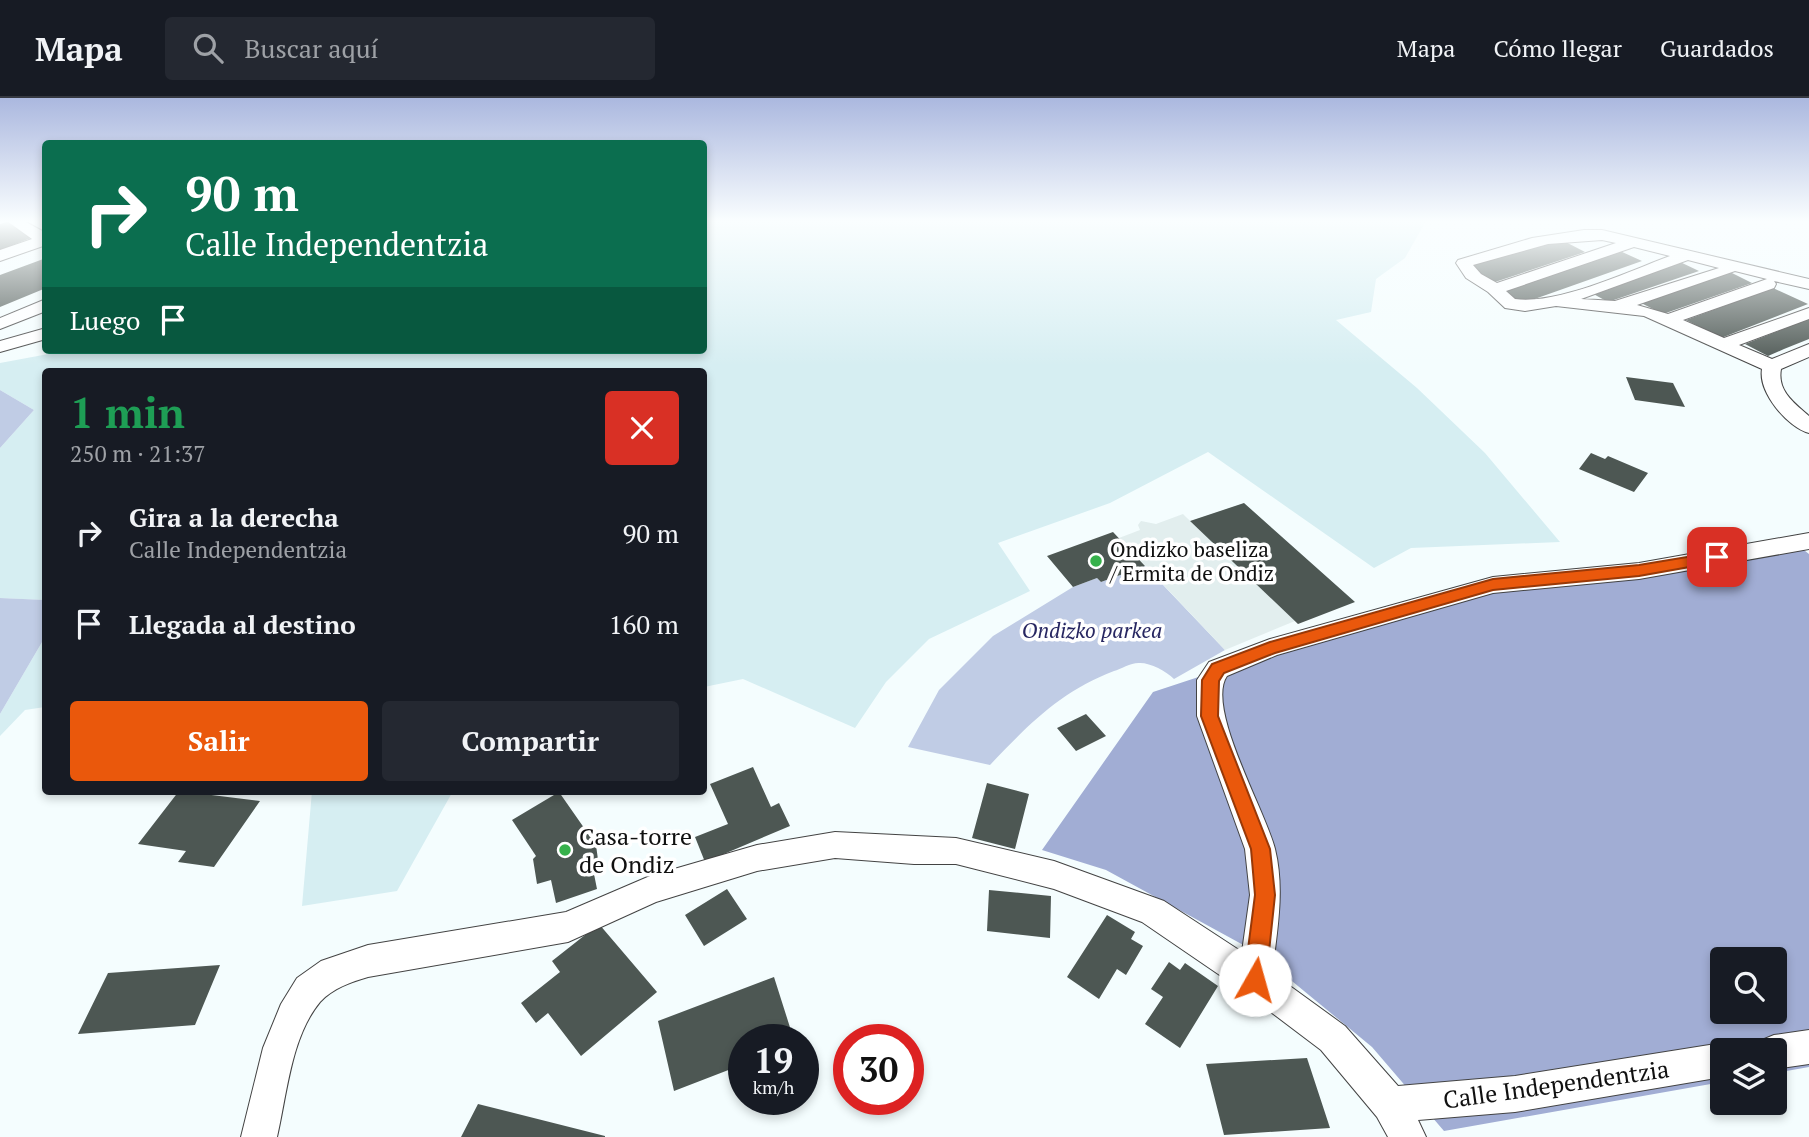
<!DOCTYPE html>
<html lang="es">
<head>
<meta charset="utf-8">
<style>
	:root { --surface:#171b24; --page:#242831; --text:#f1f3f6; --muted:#9ea1a6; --line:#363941; --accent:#ea580c }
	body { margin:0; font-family:"PT Serif",serif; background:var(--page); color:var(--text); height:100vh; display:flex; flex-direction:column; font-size:26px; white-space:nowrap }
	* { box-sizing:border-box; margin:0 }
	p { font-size:23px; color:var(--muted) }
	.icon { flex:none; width:38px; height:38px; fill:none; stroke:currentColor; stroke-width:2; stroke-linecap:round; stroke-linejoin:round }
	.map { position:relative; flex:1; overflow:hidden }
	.panel { position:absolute; left:42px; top:270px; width:665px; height:427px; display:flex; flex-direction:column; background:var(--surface); border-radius:7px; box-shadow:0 4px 10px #0003 }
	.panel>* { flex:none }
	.guide { position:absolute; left:42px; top:42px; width:665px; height:214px; border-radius:7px; box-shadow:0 4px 10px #0003; background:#0b6e4f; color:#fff; overflow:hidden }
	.controls { position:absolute; left:1710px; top:849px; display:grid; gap:14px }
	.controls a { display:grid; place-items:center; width:77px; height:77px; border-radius:7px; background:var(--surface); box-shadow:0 4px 10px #0003; font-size:35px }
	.speed { position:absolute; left:728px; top:926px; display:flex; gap:14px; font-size:35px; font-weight:700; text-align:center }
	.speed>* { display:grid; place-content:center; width:91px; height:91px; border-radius:50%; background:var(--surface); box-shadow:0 4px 10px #0003; line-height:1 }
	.speed small { font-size:18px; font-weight:400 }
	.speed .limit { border:10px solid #d22; background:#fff; color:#111 }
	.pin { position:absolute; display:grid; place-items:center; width:60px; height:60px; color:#fff; margin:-30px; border-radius:14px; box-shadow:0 4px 10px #0006 }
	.me { position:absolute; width:77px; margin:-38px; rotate:7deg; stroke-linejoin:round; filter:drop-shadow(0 0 5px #0008) }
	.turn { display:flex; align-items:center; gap:24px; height:147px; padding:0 28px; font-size:32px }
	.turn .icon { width:91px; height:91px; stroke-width:2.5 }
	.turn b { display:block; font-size:49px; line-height:60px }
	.then { display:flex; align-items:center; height:66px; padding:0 28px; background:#0003; gap:14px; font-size:26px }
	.round { display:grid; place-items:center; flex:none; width:74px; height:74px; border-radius:7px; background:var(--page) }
	.overview { display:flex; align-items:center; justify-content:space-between; height:119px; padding:0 28px }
	h1 { font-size:42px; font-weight:700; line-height:52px; color:#1e9e55 }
	.button { display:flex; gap:14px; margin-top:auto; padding:14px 28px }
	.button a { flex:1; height:80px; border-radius:7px; background:var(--accent); color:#fff; font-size:28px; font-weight:700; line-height:80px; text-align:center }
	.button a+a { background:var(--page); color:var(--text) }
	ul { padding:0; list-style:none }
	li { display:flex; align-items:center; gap:21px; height:91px; padding:0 28px }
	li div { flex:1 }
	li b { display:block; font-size:26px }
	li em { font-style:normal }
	header { display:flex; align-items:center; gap:42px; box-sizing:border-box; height:98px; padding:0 35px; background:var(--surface); border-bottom:2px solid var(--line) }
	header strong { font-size:33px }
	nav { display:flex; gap:38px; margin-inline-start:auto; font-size:24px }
	.search { width:490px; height:63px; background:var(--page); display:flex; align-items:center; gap:18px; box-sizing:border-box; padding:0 24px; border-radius:7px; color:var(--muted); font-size:26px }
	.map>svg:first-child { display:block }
	.farmland { fill:#d6eef2 }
	.green { fill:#c0cce5 }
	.forest { fill:#a1add4; fill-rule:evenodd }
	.plaza { fill:#e2eeee }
	.building { fill:#4d5753 }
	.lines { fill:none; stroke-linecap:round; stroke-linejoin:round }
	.street-casing { stroke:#434343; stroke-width:2 }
	.street { fill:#fff; fill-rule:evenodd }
	.route { fill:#ea580c; stroke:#983908; stroke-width:2 }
	.poi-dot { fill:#36b14b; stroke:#fff; stroke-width:2.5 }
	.labels { text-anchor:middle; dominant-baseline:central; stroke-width:7; stroke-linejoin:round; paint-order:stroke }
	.poi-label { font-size:21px; fill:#101010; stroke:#fff; text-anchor:start }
	.park-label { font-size:21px; font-style:italic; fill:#272661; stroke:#fff }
	.near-poi-label { font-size:24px; fill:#101010; stroke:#fff; text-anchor:start }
	.near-street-label { font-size:24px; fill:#101010; stroke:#fff }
</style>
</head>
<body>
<header>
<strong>Mapa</strong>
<div class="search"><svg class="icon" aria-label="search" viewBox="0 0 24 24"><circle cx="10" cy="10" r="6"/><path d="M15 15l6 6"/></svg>Buscar aquí</div>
<nav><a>Mapa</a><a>Cómo llegar</a><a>Guardados</a></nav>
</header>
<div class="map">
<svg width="1809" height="1039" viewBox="0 0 1809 1039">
	<rect width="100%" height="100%" fill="#f4fdfe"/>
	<path class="farmland" d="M 704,123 L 1426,123 L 1405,160 L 1376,181 L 1371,214 L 1336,222 L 1417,290 L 1485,355 L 1560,444 L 1411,450 L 1374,470 L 1208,354 L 1110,405 L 998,445 L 1030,493 L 929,541 L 886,584 L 855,630 L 743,581 L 704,589 L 704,273 L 46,273 L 45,502 L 0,500 L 0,350 L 34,312 L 0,292 L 0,265 L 70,252 L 704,252 Z
		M 45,539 L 45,609 L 25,612 L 0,638 L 0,616 Z
		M 312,693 L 453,693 L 397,793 L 302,808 Z"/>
	<path class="green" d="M 0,292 L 34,312 L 0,350 Z
		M 1145,468 L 1225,552 L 1174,581 C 1166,573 1151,565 1140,565 C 1132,564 1121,571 1114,573 C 1061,593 1028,627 990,667 L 908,649 L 939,592 L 993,538 L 1073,489 L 1097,480 L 1101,484 Z
		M 0,500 L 46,502 L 45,539 L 0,616 Z"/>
	<path class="forest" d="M 1796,446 L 1809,456 L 1809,969 L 1775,975 L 1774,952 L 1722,952 L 1722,984 L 1444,1033 L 1372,949 L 1258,855 L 1106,772 L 1042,752 L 1153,594 L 1386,517 L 1493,487 ZM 1722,861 L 1774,861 L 1774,914 L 1722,914 Z"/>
	<path class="plaza" d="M 1183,416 L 1186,419 L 1295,523 L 1225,552 L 1119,440 L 1140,432 L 1138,427 L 1141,423 L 1156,426 Z"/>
	<path class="building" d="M 9,123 L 31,140 L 0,152 L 0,126 Z
		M 1558,140 L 1585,154 L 1495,184 L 1468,169 Z
		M 1620,153 L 1642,163 L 1523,205 L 1499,193 Z
		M 46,160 L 46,190 L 0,209 L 0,177 Z
		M 1678,163 L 1699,173 L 1608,204 L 1588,193 Z
		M 1730,174 L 1752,185 L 1663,216 L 1641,205 Z
		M 1773,190 L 1808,206 L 1721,240 L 1686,222 Z
		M 1809,221 L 1809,241 L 1784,251 L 1768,258 L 1745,246 Z
		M 1626,279 L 1673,285 L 1685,309 L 1635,302 Z
		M 1591,355 L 1605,361 L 1608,358 L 1648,375 L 1634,394 L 1579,371 Z
		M 1244,405 L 1355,504 L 1298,526 L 1190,423 Z
		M 1113,434 L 1145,468 L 1101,484 L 1097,480 L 1073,489 L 1047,458 Z
		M 1086,616 L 1106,638 L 1076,653 L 1057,630 Z
		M 753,669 L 771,709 L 779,705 L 790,728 L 705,764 L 695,739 L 728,726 L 710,686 Z
		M 987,685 L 1029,696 L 1015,751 L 972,740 Z
		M 179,693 L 260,703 L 214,769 L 178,764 L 186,753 L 138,746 Z
		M 559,694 L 596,747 L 599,769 L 593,771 L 597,791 L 556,805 L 551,782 L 537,786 L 533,761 L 536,758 L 512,722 Z
		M 727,791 L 747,821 L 704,848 L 685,817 Z
		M 989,792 L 1051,798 L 1050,840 L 987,833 Z
		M 1107,817 L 1135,834 L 1131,841 L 1143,848 L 1126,877 L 1117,871 L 1099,901 L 1067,879 Z
		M 599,826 L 657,894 L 581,958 L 548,915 L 536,925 L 521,905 L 560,874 L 552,863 Z
		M 1169,864 L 1180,872 L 1185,865 L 1218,888 L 1180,950 L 1145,926 L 1163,899 L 1151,891 Z
		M 220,867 L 195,927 L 78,936 L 108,875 Z
		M 774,879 L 794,942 L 744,942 L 744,966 L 674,993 L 658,923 Z
		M 1307,960 L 1330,1030 L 1224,1037 L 1206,966 Z
		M 478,1006 L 605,1038 L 605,1039 L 461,1039 Z"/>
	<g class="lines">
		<defs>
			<path id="street" d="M 7,123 L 24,123 L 46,135 L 46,147 L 0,163 L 0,152 L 32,141 Z
				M 1584,132 L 1602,132 L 1809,181 L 1809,191 L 1774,183 L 1776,186 L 1774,190 L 1683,222 L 1724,240 L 1809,210 L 1809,221 L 1739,247 L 1772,261 L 1809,246 L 1809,259 L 1781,271 C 1777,293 1794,305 1809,318 L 1809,335 C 1787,329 1758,294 1762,271 L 1644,218 L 1556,208 L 1525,213 L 1505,210 L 1488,194 L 1466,180 L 1456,165 L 1458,162 L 1532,140 ZM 1602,142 L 1616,145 L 1497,185 L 1481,176 L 1473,167 L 1548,146 ZM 1634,149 L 1670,158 C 1629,173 1558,207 1515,201 L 1506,193 ZM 1688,162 L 1719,170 L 1615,203 L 1581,201 ZM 1735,173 L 1767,181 L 1668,216 L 1637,207 Z
				M 46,201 L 46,213 L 0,231 L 0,220 Z
				M 46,230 L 46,241 L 0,254 L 0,243 Z
				M 1809,435 L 1809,451 L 1639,481 L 1493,495 L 1277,557 L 1227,578 C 1205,609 1266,714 1275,751 C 1285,791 1277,834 1272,875 L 1345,928 L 1398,988 L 1515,978 L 1722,945 L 1735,952 L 1722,952 L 1722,979 L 1515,1014 L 1418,1022 L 1426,1039 L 1388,1039 L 1377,1019 L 1321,952 L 1243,893 L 1142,824 L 1054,791 L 956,766 L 914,766 L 835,760 L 757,773 L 656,804 L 568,844 L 368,879 C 351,884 333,890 320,904 C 291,939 287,996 277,1039 L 241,1039 L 263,950 L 281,906 L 297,880 L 321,863 L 368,847 L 566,814 L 650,778 L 757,747 L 835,734 L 956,740 L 1054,763 L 1164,803 L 1242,854 L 1250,797 L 1245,751 L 1197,618 L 1197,582 L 1209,564 L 1270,541 L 1493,479 L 1639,465 Z
				M 1809,932 L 1809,966 L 1774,971 L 1774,952 L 1758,952 L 1762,942 L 1774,937 Z"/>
		</defs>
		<use href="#street" class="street-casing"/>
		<use href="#street" class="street"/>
	</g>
	<linearGradient id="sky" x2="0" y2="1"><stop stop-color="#abb8df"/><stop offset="0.46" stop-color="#fafeff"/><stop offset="1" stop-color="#fafeff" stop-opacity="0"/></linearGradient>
	<rect width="1809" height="268" fill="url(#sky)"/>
	<path class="route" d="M 1717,454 L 1725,459 L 1723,463 L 1639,478 L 1493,492 L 1275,555 L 1224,575 L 1219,583 L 1218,618 L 1270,751 L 1275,797 L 1266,882 L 1262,889 L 1255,892 L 1247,889 L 1244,882 L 1255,797 L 1251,751 L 1201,618 L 1202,582 L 1212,566 L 1270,544 L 1493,481 L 1639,467 Z"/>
	<g class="poi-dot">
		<circle cx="1096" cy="463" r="7"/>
		<circle cx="565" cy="752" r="7"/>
	</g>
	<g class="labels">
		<g class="poi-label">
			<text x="1110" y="451">Ondizko baseliza<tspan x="1110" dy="24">/ Ermita de Ondiz</tspan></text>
		</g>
		<g class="park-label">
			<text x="1092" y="532">Ondizko parkea</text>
		</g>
		<g class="near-poi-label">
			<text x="579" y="738">Casa-torre<tspan x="579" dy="28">de Ondiz</tspan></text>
		</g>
		<g class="near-street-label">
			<text transform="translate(1556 986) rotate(-8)">Calle Independentzia</text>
		</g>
	</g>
</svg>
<div class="controls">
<a><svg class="icon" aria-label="search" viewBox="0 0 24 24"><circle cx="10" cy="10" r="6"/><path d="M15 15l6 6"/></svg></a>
<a><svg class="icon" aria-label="layers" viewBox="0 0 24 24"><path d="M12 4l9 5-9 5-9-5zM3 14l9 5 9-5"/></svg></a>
</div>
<div class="speed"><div>19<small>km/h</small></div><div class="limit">30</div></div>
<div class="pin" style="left:1717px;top:459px;background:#d93025"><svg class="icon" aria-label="arrive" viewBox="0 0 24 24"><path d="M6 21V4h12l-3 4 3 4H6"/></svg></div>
<svg class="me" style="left:1255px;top:882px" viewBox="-20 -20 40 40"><circle r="19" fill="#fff"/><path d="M0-13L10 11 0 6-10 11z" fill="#ea580c"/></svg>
<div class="guide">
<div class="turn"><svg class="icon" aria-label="right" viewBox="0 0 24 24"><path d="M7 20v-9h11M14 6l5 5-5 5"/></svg><div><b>90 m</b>Calle Independentzia</div></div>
<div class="then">Luego<svg class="icon" aria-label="arrive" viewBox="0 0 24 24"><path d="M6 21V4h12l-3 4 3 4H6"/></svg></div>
</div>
<section class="panel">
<div class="overview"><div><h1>1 min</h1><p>250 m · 21:37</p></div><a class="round" style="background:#d93025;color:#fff"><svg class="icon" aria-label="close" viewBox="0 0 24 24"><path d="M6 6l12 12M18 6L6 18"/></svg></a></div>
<ul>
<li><svg class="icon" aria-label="right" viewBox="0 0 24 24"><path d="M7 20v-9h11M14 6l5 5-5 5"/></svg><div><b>Gira a la derecha</b><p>Calle Independentzia</p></div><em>90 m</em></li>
<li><svg class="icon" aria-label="arrive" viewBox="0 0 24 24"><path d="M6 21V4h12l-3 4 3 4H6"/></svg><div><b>Llegada al destino</b></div><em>160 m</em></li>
</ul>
<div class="button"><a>Salir</a><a>Compartir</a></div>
</section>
</div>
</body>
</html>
